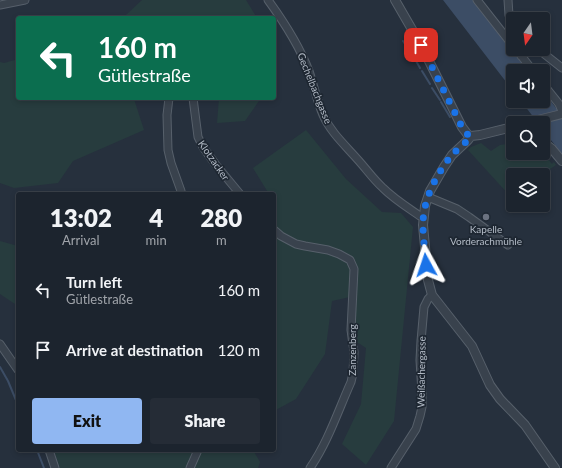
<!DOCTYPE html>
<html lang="en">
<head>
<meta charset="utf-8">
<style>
	:root { --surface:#1c242e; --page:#252c36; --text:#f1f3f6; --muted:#a0a4aa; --line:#3a414a; --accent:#90b7f2 }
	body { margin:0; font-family:Lato,sans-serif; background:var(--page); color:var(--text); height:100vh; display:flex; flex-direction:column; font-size:15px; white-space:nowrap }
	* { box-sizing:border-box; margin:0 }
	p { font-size:13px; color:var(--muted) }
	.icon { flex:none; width:22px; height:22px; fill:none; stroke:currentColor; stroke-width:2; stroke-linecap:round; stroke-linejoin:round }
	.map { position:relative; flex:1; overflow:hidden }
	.drawer { position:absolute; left:16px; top:192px; width:260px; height:260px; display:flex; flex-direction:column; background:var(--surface); border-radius:4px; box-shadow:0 2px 6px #0003,0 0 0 1px var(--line) }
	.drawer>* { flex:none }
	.banner { position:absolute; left:16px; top:16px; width:260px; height:84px; border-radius:4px; box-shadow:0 2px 6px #0003,0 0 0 1px var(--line); background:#0b6e4f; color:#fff; overflow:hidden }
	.needle { width:26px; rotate:194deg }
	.fabs { position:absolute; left:506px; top:12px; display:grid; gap:8px }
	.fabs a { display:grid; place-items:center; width:44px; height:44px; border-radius:4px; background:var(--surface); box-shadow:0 2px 6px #0003,0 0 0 1px var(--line); font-size:20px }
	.pin { position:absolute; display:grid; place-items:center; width:34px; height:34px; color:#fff; margin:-17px; border-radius:8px; box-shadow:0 2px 6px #0006 }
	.me { position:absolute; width:44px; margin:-22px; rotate:355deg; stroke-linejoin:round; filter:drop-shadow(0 0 3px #0008) }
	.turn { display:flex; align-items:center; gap:14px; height:84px; padding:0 16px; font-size:18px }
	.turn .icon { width:52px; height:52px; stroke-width:2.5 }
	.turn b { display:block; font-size:28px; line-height:34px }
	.eta { display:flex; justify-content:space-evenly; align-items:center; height:68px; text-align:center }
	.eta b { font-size:24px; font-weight:800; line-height:28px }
	.button { display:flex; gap:8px; margin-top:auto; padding:8px 16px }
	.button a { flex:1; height:46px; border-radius:4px; background:var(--accent); color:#111; font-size:16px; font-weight:800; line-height:46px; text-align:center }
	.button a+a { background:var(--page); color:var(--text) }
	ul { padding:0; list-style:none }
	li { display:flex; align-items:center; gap:12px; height:60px; padding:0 16px }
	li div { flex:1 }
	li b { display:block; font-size:15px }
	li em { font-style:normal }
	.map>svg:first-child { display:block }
	.green { fill:#273c3e }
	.water { fill:#3c4d65 }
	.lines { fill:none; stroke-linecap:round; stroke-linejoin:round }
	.stream { stroke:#3c4d65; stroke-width:2 }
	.minor-casing { stroke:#57606b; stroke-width:9 }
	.tertiary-casing { stroke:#57606b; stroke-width:10 }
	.minor { stroke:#39424d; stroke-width:7 }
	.tertiary { stroke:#39424d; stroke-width:8 }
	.route { stroke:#1a73e8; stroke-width:7; stroke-dasharray:0 12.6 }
	.worship-dot { fill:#6b7280; stroke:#1e2732; stroke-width:1.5 }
	.labels { text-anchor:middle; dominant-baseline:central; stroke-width:3.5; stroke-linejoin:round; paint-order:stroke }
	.street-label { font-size:10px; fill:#b5bdc8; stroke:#1e2732 }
	.poi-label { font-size:10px; fill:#b5bdc8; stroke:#1e2732 }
</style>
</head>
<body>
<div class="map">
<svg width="562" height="468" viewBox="0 0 562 468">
	<rect width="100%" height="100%" fill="#26303d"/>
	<path class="green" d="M 142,0 L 246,0 L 257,18 L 121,18 L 127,14 Z
		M 18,59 L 18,98 L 136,98 L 134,99 L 144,130 L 73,161 L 58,183 L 14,188 L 0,183 L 0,62 L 4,63 Z
		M 219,98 L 261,98 L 245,121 L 217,123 Z
		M 306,130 L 346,179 L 382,212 L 401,213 L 413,227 L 394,421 L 366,465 L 342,444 L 361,404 L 366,348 L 354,340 L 350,297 L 332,301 L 325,354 L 296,399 L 274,411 L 274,207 L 276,205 L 274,203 L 274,194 L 269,194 L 253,168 Z
		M 481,143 L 491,151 L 500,145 L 513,143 L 513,153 L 543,153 L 543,150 L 547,153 L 545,155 L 552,164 L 554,162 L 556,165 L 541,175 L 513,175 L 513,196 L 511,197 L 468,150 L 471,147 Z
		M 0,241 L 18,246 L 18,306 L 0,294 Z
		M 54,450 L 253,450 L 260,462 L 258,468 L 60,468 Z"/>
	<path class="water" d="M 443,0 L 473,0 L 528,71 L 513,71 L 513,91 Z
		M 543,91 L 562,116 L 562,154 L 543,130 L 543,123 L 538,123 L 521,101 L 543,101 Z"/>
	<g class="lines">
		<path class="stream" d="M 403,41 L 409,50
			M 411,52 L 420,68
			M 422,71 L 430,84
			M 432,88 L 440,100
			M 441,102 L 450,117
			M 0,367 L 8,381 L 18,405
			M 37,450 L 44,468"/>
		<defs>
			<path id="minor" d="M 268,0 C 284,22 299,45 309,71 C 314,86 317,101 323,115 C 331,133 346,146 359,161 C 367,170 374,180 383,188 C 394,199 407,207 420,216 L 423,217
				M 477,0 L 513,46
				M 508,0 L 509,15 L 513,26
				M 0,5 L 25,0
				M 516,49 L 533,71
				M 538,49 L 562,68
				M 521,56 L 527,49
				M 543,84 L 559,104 L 562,111
				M 169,98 L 167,115 L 168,150 L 171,163 L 181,191
				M 193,98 L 198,137 L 203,147 L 216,165 L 240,194
				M 428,197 L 457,209 L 469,217 L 508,245
				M 274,230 L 281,236 L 296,244 L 305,246 L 328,250 L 339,254 L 350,260 L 354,269 L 351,330 L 354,352 L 353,373 L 351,382 C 338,411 328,442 310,468
				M 0,344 L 18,370
				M 49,450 L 55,468
				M 190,468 L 198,450
				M 391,468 L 416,429 L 420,416 L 422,407 L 422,393 L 420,360 L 421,341 L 424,307 L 428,299 L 432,295"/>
			<path id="tertiary" d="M 395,0 L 421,45 L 462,127 L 468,135 L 471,136
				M 526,123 L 562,114
				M 471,136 L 468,140 L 452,155 L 444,167 L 430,191 L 425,206 L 423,225 L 428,280 L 432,295 L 472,346 L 490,385 L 500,399 L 525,425 L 555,468
				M 471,136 L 480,135 L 513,127
				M 543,142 L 552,149 L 562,161"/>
		</defs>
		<use href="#minor" class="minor-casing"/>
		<use href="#tertiary" class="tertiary-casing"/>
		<use href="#minor" class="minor"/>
		<use href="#tertiary" class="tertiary"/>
	</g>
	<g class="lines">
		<path class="route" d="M 421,45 L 462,127 L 468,135 L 471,136 C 465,144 457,149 451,156 C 436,175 423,200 423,224 C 423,238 425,251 426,265"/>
	</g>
	<circle class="worship-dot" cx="486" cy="217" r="4"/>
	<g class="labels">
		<g class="street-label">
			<text transform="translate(315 88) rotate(68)">Gechelbachgasse</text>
			<text transform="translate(214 160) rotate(55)">Klotzacker</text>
			<text transform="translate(352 350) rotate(-90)">Zanzenberg</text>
			<text transform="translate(421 372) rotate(-89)">Weißachergasse</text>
		</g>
		<g class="poi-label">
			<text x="486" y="229">Kapelle<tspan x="486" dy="12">Vorderachmühle</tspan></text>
		</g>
	</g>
</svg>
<div class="fabs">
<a><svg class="needle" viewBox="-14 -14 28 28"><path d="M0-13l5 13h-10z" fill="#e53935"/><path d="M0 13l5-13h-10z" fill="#a0a4aa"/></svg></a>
<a><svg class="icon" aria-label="sound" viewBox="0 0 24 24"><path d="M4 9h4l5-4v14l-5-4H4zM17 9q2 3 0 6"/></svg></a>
<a><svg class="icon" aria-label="search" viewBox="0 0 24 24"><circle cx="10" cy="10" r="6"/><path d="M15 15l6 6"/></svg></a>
<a><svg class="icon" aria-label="layers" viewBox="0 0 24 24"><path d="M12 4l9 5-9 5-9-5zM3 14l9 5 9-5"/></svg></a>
</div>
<div class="pin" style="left:421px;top:45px;background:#d93025"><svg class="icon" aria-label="arrive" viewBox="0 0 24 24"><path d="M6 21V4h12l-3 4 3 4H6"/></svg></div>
<svg class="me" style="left:426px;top:265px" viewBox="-20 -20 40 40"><path d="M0-17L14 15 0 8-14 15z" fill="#1a73e8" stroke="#fff" stroke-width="4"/></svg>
<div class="banner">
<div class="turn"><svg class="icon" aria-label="left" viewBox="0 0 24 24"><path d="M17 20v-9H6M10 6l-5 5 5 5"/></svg><div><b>160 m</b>Gütlestraße</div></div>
</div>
<section class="drawer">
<div class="eta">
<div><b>13:02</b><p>Arrival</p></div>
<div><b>4</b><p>min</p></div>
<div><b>280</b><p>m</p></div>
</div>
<ul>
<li><svg class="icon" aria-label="left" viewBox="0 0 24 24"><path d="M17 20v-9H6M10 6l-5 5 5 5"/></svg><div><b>Turn left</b><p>Gütlestraße</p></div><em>160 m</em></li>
<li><svg class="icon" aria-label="arrive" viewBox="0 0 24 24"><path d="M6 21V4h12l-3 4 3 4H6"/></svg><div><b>Arrive at destination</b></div><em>120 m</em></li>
</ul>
<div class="button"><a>Exit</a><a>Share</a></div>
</section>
</div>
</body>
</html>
